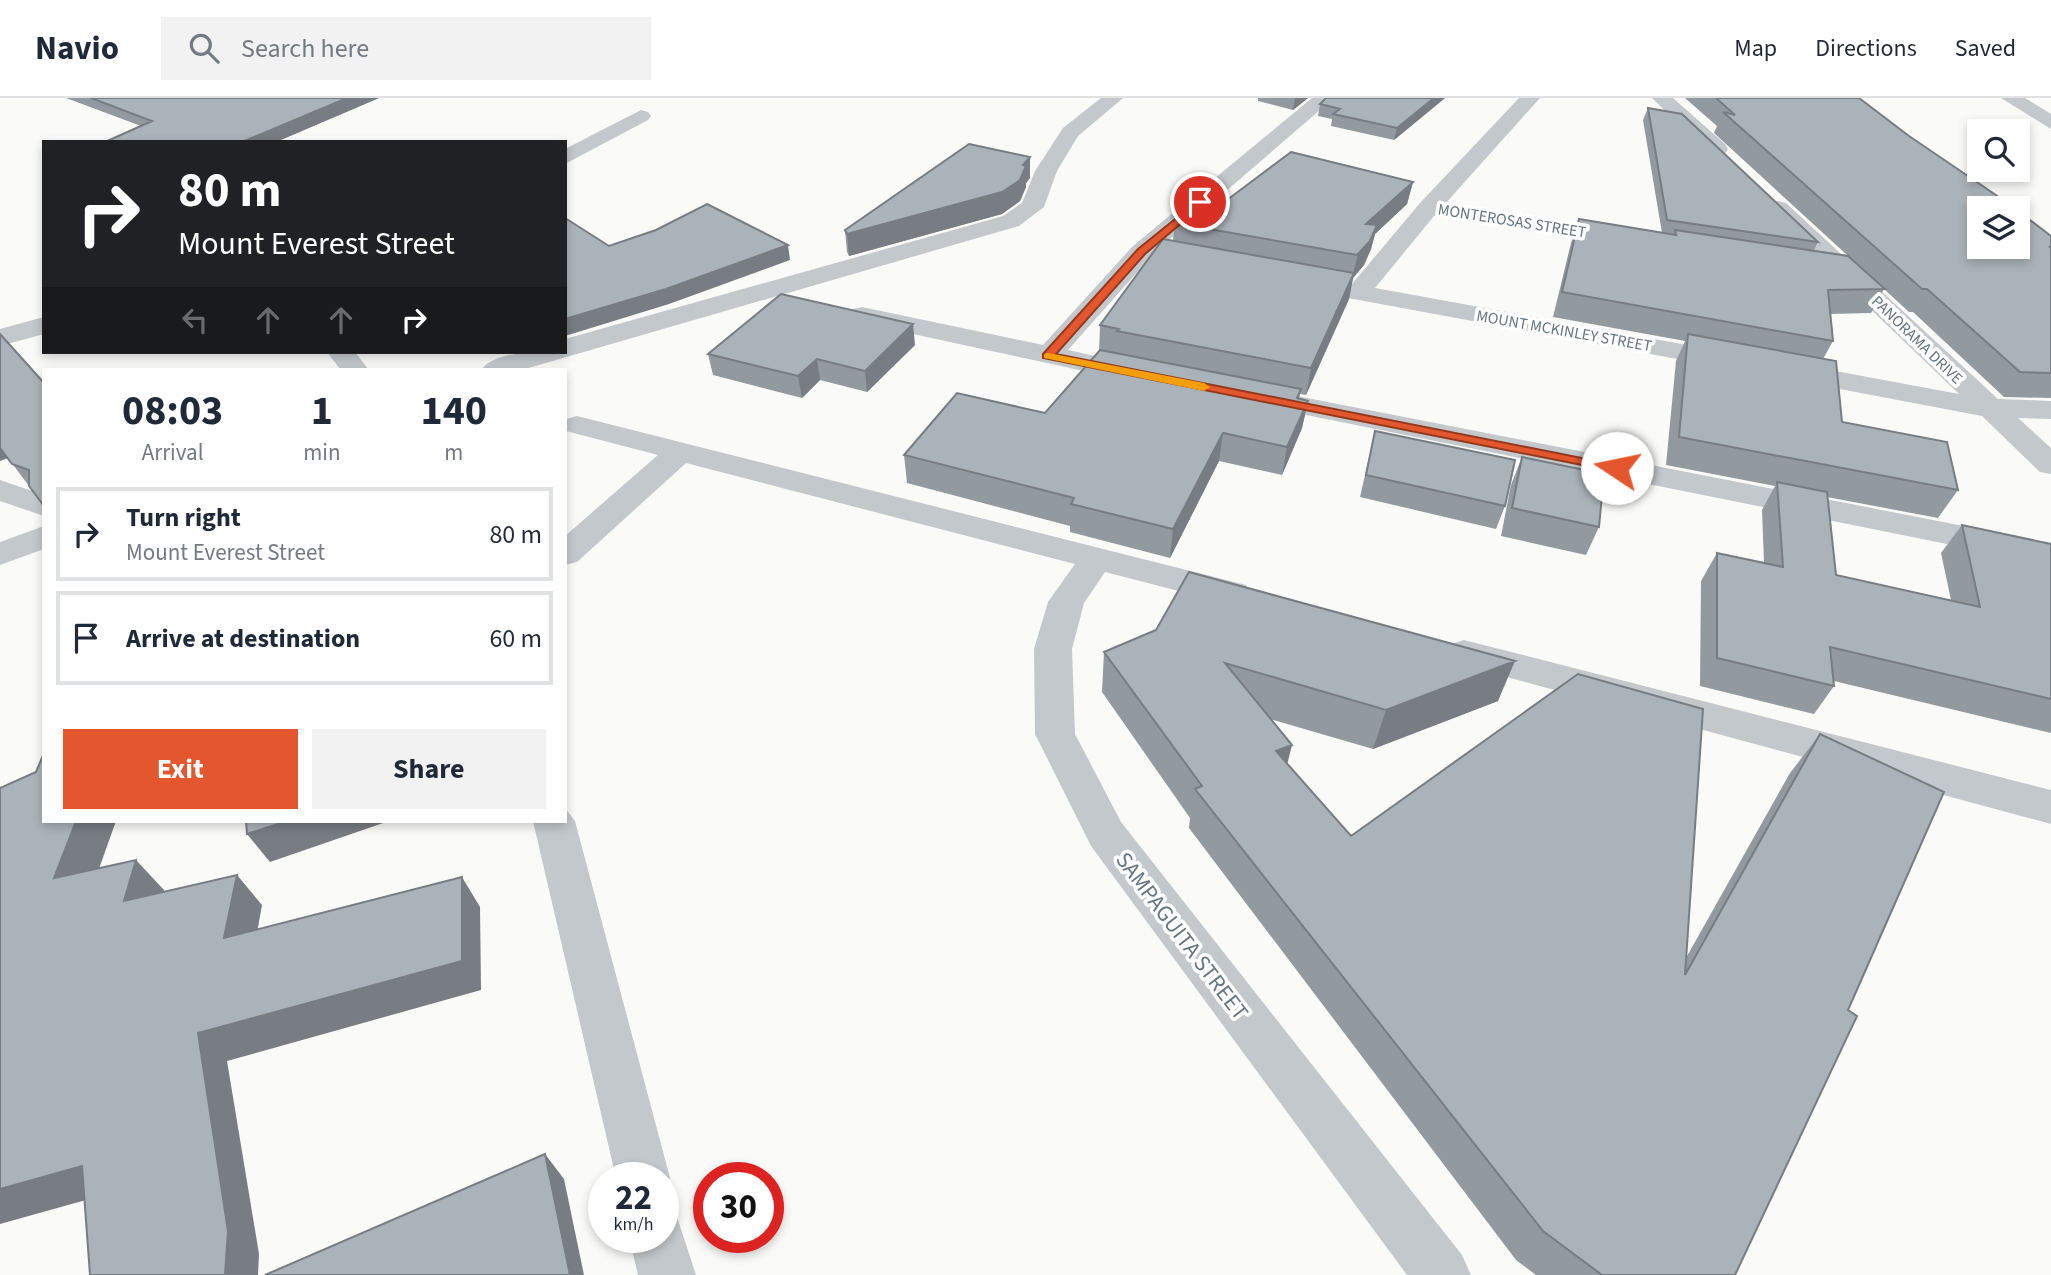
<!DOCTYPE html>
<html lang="en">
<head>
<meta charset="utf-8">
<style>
	:root { --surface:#fff; --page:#f2f2f3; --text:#1f2937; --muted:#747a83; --line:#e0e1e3; --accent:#e4572e }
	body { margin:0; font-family:"Source Sans 3",sans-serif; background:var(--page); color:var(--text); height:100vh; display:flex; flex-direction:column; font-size:26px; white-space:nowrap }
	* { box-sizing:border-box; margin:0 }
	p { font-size:23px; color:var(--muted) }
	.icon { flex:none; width:38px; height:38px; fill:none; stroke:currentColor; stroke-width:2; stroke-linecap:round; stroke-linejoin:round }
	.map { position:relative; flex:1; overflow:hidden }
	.sheet { position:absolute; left:42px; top:270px; width:525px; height:455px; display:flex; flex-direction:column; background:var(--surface); border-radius:0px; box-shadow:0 4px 10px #0003 }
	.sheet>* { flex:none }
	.guide { position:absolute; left:42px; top:42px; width:525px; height:214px; border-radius:0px; box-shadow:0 4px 10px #0003; background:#202124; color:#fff; overflow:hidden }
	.tools { position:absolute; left:1967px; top:21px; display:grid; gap:14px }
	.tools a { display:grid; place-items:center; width:63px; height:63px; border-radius:0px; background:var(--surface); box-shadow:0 4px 10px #0003; font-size:35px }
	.speed { position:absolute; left:588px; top:1064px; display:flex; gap:14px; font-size:35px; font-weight:700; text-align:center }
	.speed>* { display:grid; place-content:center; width:91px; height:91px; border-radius:50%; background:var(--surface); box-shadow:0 4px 10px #0003; line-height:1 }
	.speed small { font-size:18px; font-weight:400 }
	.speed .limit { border:10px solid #d22; background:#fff; color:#111 }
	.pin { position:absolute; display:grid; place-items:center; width:60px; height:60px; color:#fff; margin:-30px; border:4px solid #fff; border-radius:50%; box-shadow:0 2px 7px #0007 }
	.me { position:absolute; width:77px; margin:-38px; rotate:281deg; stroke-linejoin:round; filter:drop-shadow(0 0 5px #0008) }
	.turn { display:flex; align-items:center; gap:24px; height:147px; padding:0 21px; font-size:32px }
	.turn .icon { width:91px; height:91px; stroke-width:2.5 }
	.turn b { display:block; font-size:49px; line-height:60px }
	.lanes { display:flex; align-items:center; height:66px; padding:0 21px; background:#0003; justify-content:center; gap:35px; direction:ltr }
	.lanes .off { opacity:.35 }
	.eta { display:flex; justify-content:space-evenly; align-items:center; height:119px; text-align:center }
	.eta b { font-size:42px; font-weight:700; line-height:49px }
	.button { display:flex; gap:14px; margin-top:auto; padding:14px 21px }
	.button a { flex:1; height:80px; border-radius:0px; background:var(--accent); color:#fff; font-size:28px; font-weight:700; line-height:80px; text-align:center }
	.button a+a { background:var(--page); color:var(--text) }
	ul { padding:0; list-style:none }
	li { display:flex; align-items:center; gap:21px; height:94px; margin:0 14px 10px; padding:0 7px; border:4px solid var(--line); border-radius:0px }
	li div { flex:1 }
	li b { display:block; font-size:26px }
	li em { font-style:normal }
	header { display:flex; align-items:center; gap:42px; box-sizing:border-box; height:98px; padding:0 35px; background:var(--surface); border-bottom:2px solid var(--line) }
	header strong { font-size:33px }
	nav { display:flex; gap:38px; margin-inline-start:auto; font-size:24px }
	.search { width:490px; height:63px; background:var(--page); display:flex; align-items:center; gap:18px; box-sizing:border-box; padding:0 24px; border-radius:0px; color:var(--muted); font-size:26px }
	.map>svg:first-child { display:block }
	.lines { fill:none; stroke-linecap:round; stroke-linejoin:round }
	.minor { fill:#c3c8cc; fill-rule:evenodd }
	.wall { fill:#929a9f }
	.shaded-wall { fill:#777d82 }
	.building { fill:#aab3b9; stroke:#777d82; stroke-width:2 }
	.route { fill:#e4572e; stroke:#94391e; stroke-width:2 }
	.slow { fill:#f59e0b }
	.labels { text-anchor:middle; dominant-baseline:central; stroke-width:7; stroke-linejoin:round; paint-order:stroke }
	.far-street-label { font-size:16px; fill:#657683; stroke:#fff }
	.near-street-label { font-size:23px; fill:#657683; stroke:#fff }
</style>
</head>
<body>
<header>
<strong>Navio</strong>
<div class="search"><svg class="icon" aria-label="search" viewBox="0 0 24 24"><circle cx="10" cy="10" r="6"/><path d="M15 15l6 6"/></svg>Search here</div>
<nav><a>Map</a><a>Directions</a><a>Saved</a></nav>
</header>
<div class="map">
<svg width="2051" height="1177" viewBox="0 0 2051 1177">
	<rect width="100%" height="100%" fill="#fafaf8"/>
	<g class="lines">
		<path class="minor" d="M 1101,0 L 1123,0 L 1078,38 L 1057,73 L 1044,109 L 1019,128 L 525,271 L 482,271 C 495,252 544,254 565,254 L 565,241 L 1003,118 L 1022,105 L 1035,73 L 1063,30 Z
			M 1312,0 L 1334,0 L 1161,149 L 1214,161 L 1217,166 L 1214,171 L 1205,173 L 1148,162 L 1068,252 L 1149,270 L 1153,276 L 1149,282 L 1139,285 L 862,225 L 853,223 L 849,217 L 853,211 L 862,209 L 1043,247 L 1133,148 Z
			M 1519,0 L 1540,0 L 1445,106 L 1626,133 L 1635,135 L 1638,140 L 1635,145 L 1626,147 L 1434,118 L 1375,190 L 1731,255 L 1741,257 L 1745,263 L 1741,269 L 1731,271 L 1289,189 L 1285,184 L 1289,179 L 1298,176 L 1352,186 L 1420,105 Z
			M 1652,0 L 1673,0 L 1725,46 L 1728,51 L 1725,56 L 1709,56 Z
			M 2001,0 L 2025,0 L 2051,16 L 2051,31 Z
			M 641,12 L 648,14 L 651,18 L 648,22 L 565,66 L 565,51 Z
			M 1778,103 L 1786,105 L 1998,301 L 2051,303 L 2051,321 L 2018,320 L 2051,350 L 2051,376 L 2040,374 L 1982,318 L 1777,279 L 1773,273 L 1777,267 L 1787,264 L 1959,296 L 1770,115 L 1766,110 L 1770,105 Z
			M 44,219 L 44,236 L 0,248 L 0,231 Z
			M 327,254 L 355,254 L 368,271 L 340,271 Z
			M 1256,290 L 2051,445 L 2051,467 L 1246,305 L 1241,299 L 1246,293 Z
			M 577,318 L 1246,487 L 1251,495 L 1246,503 L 1233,507 L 1105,474 L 1084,505 L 1072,551 L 1075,636 L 1121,724 L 1462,1157 L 1471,1177 L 1407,1177 L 1091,748 L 1035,636 L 1034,551 L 1048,504 L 1075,466 L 686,365 L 577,464 L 565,467 L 565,438 L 658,357 L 566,333 L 566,321 Z
			M 0,382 L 44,397 L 44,418 L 0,403 Z
			M 44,428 L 44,451 L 0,467 L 0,444 Z
			M 1464,542 L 2051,692 L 2051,726 L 1451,564 L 1445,555 L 1451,546 Z
			M 565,710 L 575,723 L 670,1080 L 663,1097 L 663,1080 L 616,1080 L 533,723 L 565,723 Z
			M 663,1114 L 677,1119 L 696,1177 L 638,1177 L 629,1139 L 663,1139 Z"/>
	</g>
	<path class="wall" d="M 66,0 L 379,0 L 276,44 L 141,28 Z
		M 1258,0 L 1308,0 L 1293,12 L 1258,3 Z
		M 1445,0 L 1394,42 L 1331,28 L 1332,21 L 1318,18 L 1320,6 Z
		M 1685,0 L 1859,0 L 1909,38 L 2051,138 L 2051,300 L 2004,299 L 1913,214 L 1909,214 L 1884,191 L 1871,215 L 1830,216 L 1833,243 L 1823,261 L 1842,324 L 1958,392 L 1938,420 L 1827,399 L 1836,477 L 1951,502 L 1941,455 L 1962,427 L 2051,446 L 2051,635 L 1834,583 L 1834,588 L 1814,616 L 1700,588 L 1701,483 L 1717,455 L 1764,465 L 1762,412 L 1775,388 L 1666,367 L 1676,263 L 1685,243 L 1553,219 L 1571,145 L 1579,121 L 1662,135 L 1643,22 L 1648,10 L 1818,144 L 1814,152 L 1847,157 L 1714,35 L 1717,28 Z
		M 1030,80 L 1026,85 L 1026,89 L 1020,103 L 1002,116 L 849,158 L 847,154 L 845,132 Z
		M 1413,84 L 1407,106 L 1375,136 L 1371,151 L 1364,167 L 1353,180 L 1349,201 L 1306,297 L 1300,296 L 1299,301 L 1308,303 L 1302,330 L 1282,377 L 1219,363 L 1170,460 L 1070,434 L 1070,428 L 907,385 L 904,357 L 1045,315 L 1099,254 L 1100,227 L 1173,142 L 1175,125 L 1214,105 L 1227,102 Z
		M 0,236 L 44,408 L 8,360 Z
		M 915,247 L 867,294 L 820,282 L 802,300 L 713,277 L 708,256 Z
		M 1375,333 L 1505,408 L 1496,431 L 1360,399 Z
		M 1522,359 L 1599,429 L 1586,457 L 1501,438 L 1511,387 Z
		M 1156,532 L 1498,603 L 1373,651 L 1270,621 L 1287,665 L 1351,738 L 1686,860 L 1790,675 L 1820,636 L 1848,912 L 1735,1177 L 1536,1177 L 1516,1162 L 1189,730 L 1190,720 L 1102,594 L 1104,554 Z"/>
	<path class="shaded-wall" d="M 347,0 L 379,0 L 276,44 L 242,44 Z
		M 1295,0 L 1308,0 L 1293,12 Z
		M 1434,0 L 1445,0 L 1394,42 L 1397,30 Z
		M 1030,59 L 1030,80 L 1026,85 L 1026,89 L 1020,103 L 1002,116 L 849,158 L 847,136 L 1023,67 Z
		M 1413,84 L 1407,106 L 1375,136 L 1371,151 L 1364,167 L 1353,180 L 1349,201 L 1306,297 L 1311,270 L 1352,179 L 1366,126 Z
		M 788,147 L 790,162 L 669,206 L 565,238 L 565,221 Z
		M 913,226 L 915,247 L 867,294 L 865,273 Z
		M 817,261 L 820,282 L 802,300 L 798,278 Z
		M 1308,303 L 1302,330 L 1282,377 L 1287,349 Z
		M 1223,335 L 1219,363 L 1170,460 L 1173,431 Z
		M 0,350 L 8,360 L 0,363 Z
		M 1515,563 L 1498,603 L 1373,651 L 1386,612 Z
		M 1292,647 L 1282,687 L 1276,653 Z
		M 76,723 L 116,723 L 85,810 L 54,780 Z
		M 287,723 L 389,723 L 270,764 L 247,736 Z
		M 136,762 L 164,792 L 154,833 L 124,803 Z
		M 237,777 L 262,807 L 251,869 L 224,840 Z
		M 462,779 L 480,809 L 481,892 L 227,963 L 259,1156 L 258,1177 L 225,1177 L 198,935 Z
		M 545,1056 L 564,1081 L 584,1177 L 570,1177 Z
		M 82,1068 L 118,1093 L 0,1126 L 0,1091 Z"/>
	<path class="building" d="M 91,0 L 347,0 L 242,44 L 105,44 L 152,23 Z
		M 1326,0 L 1434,0 L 1397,30 L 1333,16 L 1340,11 L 1320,6 Z
		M 1716,0 L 1859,0 L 1909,38 L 1993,95 L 2014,110 L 1979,110 L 1979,149 L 2018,149 L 2018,113 L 2051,138 L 2051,149 L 2050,149 L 2051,150 L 2051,275 L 2020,274 L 1927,191 L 1922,191 L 1723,14 L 1735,17 Z
		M 1648,10 L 1682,16 L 1818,144 L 1667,122 Z
		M 969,46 L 1030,59 L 1023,67 L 1026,68 L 1020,82 L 1002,94 L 847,136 L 845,132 Z
		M 1291,54 L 1413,84 L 1366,126 L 1377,127 L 1370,143 L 1357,157 L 1175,125 L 1196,102 L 1214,105 L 1219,100 L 1227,102 Z
		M 707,106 L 788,147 L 666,191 L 565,221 L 565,120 L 609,148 L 656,132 Z
		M 1579,121 L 1676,137 L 1675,132 L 1848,158 L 1885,191 L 1828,192 L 1833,243 L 1562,194 Z
		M 1163,141 L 1354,175 L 1311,270 L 1117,233 L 1119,231 L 1100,227 Z
		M 781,196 L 913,226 L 865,273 L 817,261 L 798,278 L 708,256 Z
		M 0,236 L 44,285 L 44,408 L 29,388 L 29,372 L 12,366 L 0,350 Z
		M 1688,236 L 1836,263 L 1842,324 L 1947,344 L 1958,392 L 1679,339 Z
		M 1100,252 L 1301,291 L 1297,300 L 1308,303 L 1287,349 L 1223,335 L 1173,431 L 1071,406 L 1074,400 L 904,357 L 957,295 L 1045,315 Z
		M 1375,333 L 1515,362 L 1505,408 L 1366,377 Z
		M 1522,359 L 1604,376 L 1599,429 L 1512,410 Z
		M 1777,384 L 1827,394 L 1836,477 L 1980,509 L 1962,427 L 2051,446 L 2051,601 L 1830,549 L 1834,588 L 1717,560 L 1717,455 L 1783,469 Z
		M 1189,474 L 1515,563 L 1386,612 L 1225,565 L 1292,647 L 1276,653 L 1351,738 L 1578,576 L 1703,611 L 1685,877 L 1820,636 L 1944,694 L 1848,912 L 1857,918 L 1735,1177 L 1602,1177 L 1543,1133 L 1195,691 L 1202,688 L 1104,554 L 1156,532 Z
		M 44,655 L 44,723 L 76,723 L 54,780 L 136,762 L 124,803 L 237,777 L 224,840 L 462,779 L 462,863 L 198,935 L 228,1133 L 225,1177 L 90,1177 L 82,1068 L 0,1091 L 0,690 L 36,674 Z
		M 246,723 L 287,723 L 247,736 Z
		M 545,1056 L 570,1177 L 265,1177 Z"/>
	<path class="route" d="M 1200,101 L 1204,106 L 1145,156 L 1056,256 L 1617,367 L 1624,370 L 1617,374 L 1043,260 L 1043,256 L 1138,151 Z"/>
	<path class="slow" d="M 1048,255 L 1204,285 L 1210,289 L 1204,293 L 1044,260 L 1044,256 Z"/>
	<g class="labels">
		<g class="far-street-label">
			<text transform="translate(1512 123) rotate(9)">MONTEROSAS STREET</text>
			<text transform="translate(1564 233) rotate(10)">MOUNT MCKINLEY STREET</text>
			<text transform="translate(1917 242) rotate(44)">PANORAMA DRIVE</text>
		</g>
		<g class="near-street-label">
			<text transform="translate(1182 838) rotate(53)">SAMPAGUITA STREET</text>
		</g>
	</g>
</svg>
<div class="tools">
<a><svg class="icon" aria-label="search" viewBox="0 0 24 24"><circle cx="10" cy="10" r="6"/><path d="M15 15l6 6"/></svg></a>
<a><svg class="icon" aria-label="layers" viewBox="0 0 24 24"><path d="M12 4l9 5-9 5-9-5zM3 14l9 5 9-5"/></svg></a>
</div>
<div class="speed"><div>22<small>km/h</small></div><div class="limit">30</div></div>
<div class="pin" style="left:1200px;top:104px;background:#d93025"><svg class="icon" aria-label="arrive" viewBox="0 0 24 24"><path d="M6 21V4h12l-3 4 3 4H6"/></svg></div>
<svg class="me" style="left:1617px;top:370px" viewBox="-20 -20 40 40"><circle r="19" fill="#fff"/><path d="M0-13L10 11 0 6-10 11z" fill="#e4572e"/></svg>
<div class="guide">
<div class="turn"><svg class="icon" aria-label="right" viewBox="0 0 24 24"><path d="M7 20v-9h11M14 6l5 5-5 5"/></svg><div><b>80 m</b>Mount Everest Street</div></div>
<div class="lanes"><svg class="icon off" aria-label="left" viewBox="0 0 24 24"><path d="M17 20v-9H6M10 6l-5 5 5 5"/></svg><svg class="icon off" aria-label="ahead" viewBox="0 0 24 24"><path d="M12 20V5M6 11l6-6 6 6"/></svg><svg class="icon off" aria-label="ahead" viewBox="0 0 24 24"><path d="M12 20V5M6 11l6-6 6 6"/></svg><svg class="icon" aria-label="right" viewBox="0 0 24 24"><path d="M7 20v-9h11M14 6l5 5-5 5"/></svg></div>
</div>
<section class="sheet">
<div class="eta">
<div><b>08:03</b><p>Arrival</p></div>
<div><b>1</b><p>min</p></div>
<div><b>140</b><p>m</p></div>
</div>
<ul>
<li><svg class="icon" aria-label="right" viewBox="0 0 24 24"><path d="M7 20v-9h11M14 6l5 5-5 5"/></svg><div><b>Turn right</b><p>Mount Everest Street</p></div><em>80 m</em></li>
<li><svg class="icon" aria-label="arrive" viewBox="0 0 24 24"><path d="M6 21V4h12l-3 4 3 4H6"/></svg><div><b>Arrive at destination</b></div><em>60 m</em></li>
</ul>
<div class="button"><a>Exit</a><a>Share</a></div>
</section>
</div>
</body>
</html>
